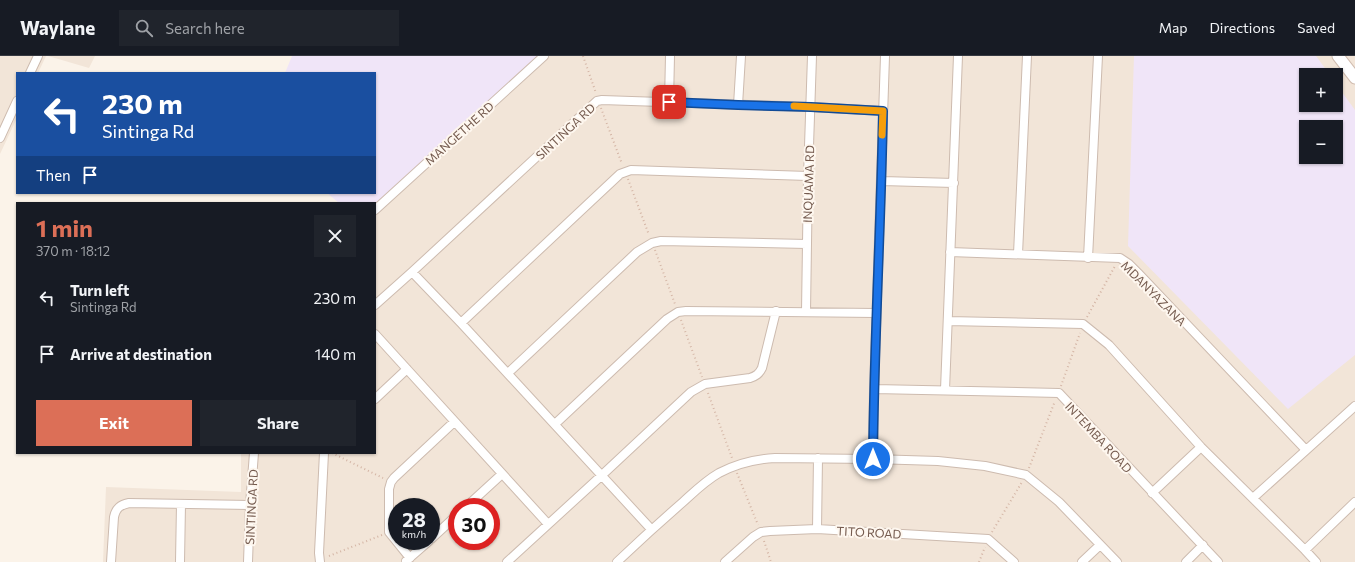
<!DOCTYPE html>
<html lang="en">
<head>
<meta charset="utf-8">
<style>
	:root { --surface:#171b24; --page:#20242c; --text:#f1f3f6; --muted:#9ea1a6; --line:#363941; --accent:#dc6f57 }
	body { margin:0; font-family:Commissioner,sans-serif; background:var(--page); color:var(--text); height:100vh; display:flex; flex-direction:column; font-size:15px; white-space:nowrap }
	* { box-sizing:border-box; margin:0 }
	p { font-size:13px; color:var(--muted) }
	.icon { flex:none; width:22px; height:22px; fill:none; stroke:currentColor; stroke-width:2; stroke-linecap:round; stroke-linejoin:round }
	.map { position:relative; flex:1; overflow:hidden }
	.side { position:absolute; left:16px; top:146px; width:360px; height:252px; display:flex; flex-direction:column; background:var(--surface); border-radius:0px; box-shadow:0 1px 3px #0004 }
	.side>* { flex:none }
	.guide { position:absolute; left:16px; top:16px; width:360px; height:122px; border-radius:0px; box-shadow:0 1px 3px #0004; background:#1a4fa0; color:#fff; overflow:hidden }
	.controls { position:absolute; left:1299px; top:12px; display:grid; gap:8px }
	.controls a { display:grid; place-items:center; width:44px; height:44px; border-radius:0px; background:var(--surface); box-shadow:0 1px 3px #0004; font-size:20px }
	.speed { position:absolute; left:388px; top:442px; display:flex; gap:8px; font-size:20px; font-weight:700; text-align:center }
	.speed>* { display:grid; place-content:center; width:52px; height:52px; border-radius:50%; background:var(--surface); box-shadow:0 1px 3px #0004; line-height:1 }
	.speed small { font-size:10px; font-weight:400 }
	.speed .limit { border:6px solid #d22; background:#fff; color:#111 }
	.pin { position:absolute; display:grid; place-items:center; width:34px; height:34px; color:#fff; margin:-17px; border-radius:8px; box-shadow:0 2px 6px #0006 }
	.me { position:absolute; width:44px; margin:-22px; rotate:0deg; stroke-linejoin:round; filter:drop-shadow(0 0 3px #0008) }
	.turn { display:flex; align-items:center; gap:14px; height:84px; padding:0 20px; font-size:18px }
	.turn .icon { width:52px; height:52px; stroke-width:2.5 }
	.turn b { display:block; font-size:28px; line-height:34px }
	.then { display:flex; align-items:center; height:38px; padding:0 20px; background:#0003; gap:8px; font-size:15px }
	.round { display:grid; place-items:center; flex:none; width:42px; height:42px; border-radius:0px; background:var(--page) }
	.summary { display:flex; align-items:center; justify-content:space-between; height:68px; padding:0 20px }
	h1 { font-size:24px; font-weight:700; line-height:30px; color:var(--accent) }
	.action { display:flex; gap:8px; margin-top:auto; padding:8px 20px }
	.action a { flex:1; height:46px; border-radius:0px; background:var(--accent); color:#fff; font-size:16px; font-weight:700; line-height:46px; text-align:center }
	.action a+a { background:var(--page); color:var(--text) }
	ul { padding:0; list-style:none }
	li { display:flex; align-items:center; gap:12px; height:56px; padding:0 20px }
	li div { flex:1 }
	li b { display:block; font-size:15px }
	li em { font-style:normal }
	header { display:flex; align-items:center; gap:24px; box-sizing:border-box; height:56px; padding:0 20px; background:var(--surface); border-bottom:1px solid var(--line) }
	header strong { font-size:19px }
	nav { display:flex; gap:22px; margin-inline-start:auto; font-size:14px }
	.search { width:280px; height:36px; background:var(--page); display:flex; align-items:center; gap:10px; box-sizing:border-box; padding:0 14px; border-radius:0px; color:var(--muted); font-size:15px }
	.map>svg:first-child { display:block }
	.residential { fill:#f2e5d8; fill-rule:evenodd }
	.education { fill:#f0e5f8; fill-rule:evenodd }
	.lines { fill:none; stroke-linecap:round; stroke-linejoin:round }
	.street-casing { stroke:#cdbbaf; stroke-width:10 }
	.secondary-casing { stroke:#d1bdb0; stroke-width:13 }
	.path { stroke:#d4b5a5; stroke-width:2; stroke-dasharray:1 3; stroke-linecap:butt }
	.street { stroke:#fff; stroke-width:8 }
	.secondary { stroke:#fff; stroke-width:11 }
	.route-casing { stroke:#114b97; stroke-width:10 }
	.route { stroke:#1a73e8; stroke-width:7 }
	.slow { stroke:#f59e0b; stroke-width:7 }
	.labels { text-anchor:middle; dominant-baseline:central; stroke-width:4; stroke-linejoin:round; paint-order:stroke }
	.street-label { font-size:12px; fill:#745a4e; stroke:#fef7ef }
</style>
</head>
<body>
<header>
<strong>Waylane</strong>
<div class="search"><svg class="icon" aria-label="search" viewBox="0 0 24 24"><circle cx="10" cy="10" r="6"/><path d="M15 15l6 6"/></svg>Search here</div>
<nav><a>Map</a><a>Directions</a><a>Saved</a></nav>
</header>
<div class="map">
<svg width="1355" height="506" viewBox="0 0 1355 506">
	<rect width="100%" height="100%" fill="#fbf3e9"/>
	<path class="residential" d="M 0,0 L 46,0 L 38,17 L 17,17 L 17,62 L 0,98 Z
		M 48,0 L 95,0 L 89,12 Z
		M 541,0 L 1355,0 L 1355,506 L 103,506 L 106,431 L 241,436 L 241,397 L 375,397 L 375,150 ZM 1306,19 L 1336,19 L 1336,49 L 1306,49 ZM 1306,71 L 1336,71 L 1336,101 L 1306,101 ZM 397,451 L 431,451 L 431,485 L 397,485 ZM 457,451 L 491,451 L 491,485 L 457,485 Z"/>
	<path class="education" d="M 292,0 L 541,0 L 375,150 L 375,147 L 339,147 L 327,137 L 375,137 L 375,17 L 285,17 Z
		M 1134,0 L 1316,0 L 1330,19 L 1306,19 L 1306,49 L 1336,49 L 1336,28 L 1355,54 L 1355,299 L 1288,353 L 1128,190 ZM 1306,71 L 1336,71 L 1336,101 L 1306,101 Z"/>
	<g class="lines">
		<defs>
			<path id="street" d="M 30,17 L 38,0
				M 669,46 L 670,0
				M 738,49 L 741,0
				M 0,82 L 17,45
				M 882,125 L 954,127
				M 375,154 L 544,0
				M 950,196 L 1120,202 L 1129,208 L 1138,217 L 1306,394
				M 1018,198 L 1027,0
				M 1088,202 L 1098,0
				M 412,216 L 461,267 L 651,473
				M 375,249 L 412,216 L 597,45 L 602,44 L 811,51 L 883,55
				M 806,256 L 808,120 L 812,0
				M 948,265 L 1083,268 L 1109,289 L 1201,391 L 1305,494 L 1316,506
				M 461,267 L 620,118 L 631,114 L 808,120
				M 375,278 L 548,468
				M 508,317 L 637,196 L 652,187 L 661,185 L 807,188
				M 874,333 L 1059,337 L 1218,506
				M 945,334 L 958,0
				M 375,343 L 407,313
				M 555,368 L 667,263 L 678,256 L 686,255 L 876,257
				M 873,403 L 874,333 L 885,0
				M 1152,437 L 1201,391
				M 1253,442 L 1355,350
				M 466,451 L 502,418
				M 817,473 L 818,402
				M 431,483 L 457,459
				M 1305,494 L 1355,446
				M 410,502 L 389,476 L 389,433 L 391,426 L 394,422 L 454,366
				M 406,505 L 429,485
				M 111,506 L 114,461 C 116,452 120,449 129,447 L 250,449
				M 180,506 L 181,448
				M 248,506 L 250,449 L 254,397
				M 320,506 L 319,497 L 324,397
				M 507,506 L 601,420 L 691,336 L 705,328 L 750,322 C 756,320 759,318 762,312 L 776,255
				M 617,506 C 638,486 660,466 683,446 C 694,436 705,425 719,417 C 736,408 755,403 775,402 L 873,403 L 938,405 L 985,410 L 1026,419 L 1059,446 L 1117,506
				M 725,506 L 753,481 L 761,476 L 770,475 L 817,473 L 988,483 L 1014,506
				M 1082,506 L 1100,489
				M 1186,506 L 1203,489"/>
			<path id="secondary" d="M 1338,0 L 1355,22"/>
		</defs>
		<use href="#street" class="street-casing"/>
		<use href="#secondary" class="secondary-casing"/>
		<path class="path" d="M 583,0 L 596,37
			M 601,52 L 622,108
			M 628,123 L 649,179
			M 655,194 L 675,248
			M 1087,261 L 1115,210
			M 681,264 L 702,321
			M 1061,330 L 1080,277
			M 708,337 L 732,402
			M 332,397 L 383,422
			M 1029,412 L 1055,345
			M 737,417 L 758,469
			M 992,476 L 1022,426
			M 764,485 L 771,506
			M 329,500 L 382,479
			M 979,506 L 985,491"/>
		<use href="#street" class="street"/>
		<use href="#secondary" class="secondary"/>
	</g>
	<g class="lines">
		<defs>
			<path id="route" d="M 669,46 L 738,49 L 811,51 L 883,55 C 881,171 874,287 873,403"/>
		</defs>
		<use href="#route" class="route-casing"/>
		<use href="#route" class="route"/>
		<path class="slow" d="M 794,50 L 883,55 L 882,79"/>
	</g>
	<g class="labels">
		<g class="street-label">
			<text transform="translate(565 75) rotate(-43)">SINTINGA RD</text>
			<text transform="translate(459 77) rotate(-42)">MANGETHE RD</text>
			<text transform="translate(808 128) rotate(-88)">INQUAMA RD</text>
			<text transform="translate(1154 237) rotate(45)">MDANYAZANA</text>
			<text transform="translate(1099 381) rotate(47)">INTEMBA ROAD</text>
			<text transform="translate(251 451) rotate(-87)">SINTINGA RD</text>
			<text transform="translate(869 476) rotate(3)">TITO ROAD</text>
		</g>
	</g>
</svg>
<div class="controls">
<a>+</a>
<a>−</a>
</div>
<div class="speed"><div>28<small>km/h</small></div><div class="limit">30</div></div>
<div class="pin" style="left:669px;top:46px;background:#d93025"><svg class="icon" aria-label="arrive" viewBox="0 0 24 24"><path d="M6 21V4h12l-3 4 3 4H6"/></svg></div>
<svg class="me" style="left:873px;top:403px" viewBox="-20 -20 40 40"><circle r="17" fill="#1a73e8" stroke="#fff" stroke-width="3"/><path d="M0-11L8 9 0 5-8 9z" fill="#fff"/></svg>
<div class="guide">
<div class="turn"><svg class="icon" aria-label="left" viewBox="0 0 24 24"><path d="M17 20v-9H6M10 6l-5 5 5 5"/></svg><div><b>230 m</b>Sintinga Rd</div></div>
<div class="then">Then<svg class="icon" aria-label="arrive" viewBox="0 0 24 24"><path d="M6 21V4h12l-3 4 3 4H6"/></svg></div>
</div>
<section class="side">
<div class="summary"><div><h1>1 min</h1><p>370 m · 18:12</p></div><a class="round"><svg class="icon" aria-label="close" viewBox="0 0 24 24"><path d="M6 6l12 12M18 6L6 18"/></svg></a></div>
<ul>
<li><svg class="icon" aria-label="left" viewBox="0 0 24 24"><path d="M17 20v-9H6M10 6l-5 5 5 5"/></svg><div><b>Turn left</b><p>Sintinga Rd</p></div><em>230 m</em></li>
<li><svg class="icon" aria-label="arrive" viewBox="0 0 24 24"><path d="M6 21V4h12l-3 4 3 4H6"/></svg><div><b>Arrive at destination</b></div><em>140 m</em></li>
</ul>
<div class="action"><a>Exit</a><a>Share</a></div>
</section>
</div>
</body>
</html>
